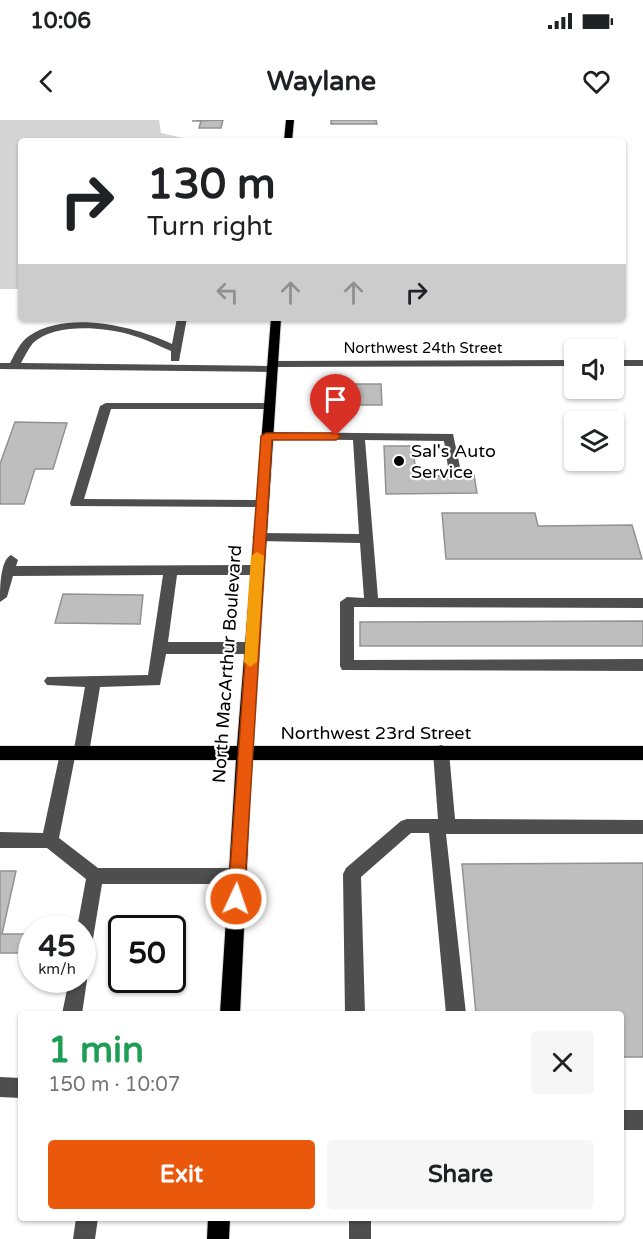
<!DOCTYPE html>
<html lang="en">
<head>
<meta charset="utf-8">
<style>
	:root { --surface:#fff; --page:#f6f6f6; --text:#202124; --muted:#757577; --accent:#ea580c }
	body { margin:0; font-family:"Varela Round",sans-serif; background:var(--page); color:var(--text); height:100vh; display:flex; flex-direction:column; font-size:22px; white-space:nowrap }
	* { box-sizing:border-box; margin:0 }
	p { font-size:20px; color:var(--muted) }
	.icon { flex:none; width:33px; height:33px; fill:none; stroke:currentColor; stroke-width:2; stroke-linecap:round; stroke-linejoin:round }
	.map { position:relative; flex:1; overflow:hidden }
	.details { position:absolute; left:18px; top:891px; width:606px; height:210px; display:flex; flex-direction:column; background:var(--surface); border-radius:6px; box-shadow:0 2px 4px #0004 }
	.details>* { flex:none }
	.top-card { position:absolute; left:18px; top:18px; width:608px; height:183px; border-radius:6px; box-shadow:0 2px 4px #0004; background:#fff; color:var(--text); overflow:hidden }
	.tools { position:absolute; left:564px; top:219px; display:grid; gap:12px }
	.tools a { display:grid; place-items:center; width:60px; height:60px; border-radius:6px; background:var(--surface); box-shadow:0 2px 4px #0004; font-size:30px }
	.speed { position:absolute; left:18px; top:795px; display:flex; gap:12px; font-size:30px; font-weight:700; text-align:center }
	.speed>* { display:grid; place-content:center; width:78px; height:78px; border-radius:50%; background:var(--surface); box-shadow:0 2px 4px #0004; line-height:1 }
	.speed small { font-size:15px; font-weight:400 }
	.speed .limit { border:3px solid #111; border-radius:9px; background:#fff; color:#111 }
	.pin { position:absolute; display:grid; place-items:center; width:51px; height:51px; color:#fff; margin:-62px -26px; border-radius:50% 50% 50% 0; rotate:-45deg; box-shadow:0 0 6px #0007 }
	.pin .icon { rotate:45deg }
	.me { position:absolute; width:66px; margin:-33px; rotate:3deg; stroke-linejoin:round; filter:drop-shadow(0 0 4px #0008) }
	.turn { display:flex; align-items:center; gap:21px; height:126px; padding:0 30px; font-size:27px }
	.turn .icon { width:78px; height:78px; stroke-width:2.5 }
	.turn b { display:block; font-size:42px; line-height:51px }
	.lanes { display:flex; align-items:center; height:57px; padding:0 30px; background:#0003; justify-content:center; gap:30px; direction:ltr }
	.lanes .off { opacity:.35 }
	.round { display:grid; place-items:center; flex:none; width:63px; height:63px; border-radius:6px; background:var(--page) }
	.overview { display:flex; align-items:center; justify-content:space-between; height:102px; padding:0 30px }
	h1 { font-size:36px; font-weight:800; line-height:45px; color:#1e9e55 }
	.primary-button { display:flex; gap:12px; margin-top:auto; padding:12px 30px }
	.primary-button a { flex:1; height:69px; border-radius:6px; background:var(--accent); color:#fff; font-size:24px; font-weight:800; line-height:69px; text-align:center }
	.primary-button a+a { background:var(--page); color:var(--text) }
	.status { display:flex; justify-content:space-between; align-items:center; height:42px; padding:0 30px; background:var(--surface); direction:ltr }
	.status svg { height:16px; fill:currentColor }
	header { display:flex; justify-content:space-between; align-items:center; height:78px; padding:0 30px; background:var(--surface); font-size:27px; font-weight:800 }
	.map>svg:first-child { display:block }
	.green { fill:#d5d5d5 }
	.building { fill:#bebebe; stroke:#929292; stroke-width:1.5 }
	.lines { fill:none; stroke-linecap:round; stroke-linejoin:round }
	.major-casing { stroke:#dbdbdb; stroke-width:2 }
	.minor { fill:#4e4e4e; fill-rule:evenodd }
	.major { fill:#000; fill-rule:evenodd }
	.route { fill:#ea580c; stroke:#983908; stroke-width:1.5 }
	.slow { fill:#f59e0b }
	.poi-dot { fill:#000; stroke:#fff; stroke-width:2 }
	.labels { text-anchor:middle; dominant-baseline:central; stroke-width:4.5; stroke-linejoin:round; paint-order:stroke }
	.far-street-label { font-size:15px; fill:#000; stroke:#fff }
	.poi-label { font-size:18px; fill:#000; stroke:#fff; text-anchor:start }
	.street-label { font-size:18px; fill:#000; stroke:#fff }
</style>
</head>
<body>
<div class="status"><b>10:06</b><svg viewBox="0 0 49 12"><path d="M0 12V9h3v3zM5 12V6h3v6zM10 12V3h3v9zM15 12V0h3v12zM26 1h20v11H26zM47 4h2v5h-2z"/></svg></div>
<header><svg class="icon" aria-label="back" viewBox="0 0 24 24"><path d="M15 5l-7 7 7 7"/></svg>Waylane<svg class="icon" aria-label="heart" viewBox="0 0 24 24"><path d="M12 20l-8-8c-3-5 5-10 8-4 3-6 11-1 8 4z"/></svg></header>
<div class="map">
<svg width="643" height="1119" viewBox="0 0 643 1119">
	<rect width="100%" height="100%" fill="#fff"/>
	<path class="green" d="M 0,0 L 159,0 L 161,13 L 197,21 L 21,21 L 21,169 L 0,169 Z"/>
	<path class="building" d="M 223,0 L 221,8 L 199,8 L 201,1 L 192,1 Z
		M 331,0 L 376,0 L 377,4 L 331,4 Z
		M 330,264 L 381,264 L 382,285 L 330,285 Z
		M 15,302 L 67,303 L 53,349 L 35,349 L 24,384 L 0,384 L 0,344 Z
		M 384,326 L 413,326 L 416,356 L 474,355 L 477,373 L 386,374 Z
		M 442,393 L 535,393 L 538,406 L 632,405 L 642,439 L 446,439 Z
		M 63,474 L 143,475 L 140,504 L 55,503 Z
		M 643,501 L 643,526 L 360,526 L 360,502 Z
		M 643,743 L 643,937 L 621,937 L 621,894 L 476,894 L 462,744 Z
		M 0,751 L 16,751 L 2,814 L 32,814 L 29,833 L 0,833 Z"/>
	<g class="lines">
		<defs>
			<path id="major" d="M 286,0 L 294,0 L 292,21 L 284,21 Z
				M 271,198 L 281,198 L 253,626 L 643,626 L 643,640 L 252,640 L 240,894 L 220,894 L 236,640 L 0,640 L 0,626 L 237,626 Z
				M 208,1098 L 230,1098 L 229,1119 L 207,1119 Z"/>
		</defs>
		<use href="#major" class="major-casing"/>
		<path class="minor" d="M 177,198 L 187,198 L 179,241 L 171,241 L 171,231 C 157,225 143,218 128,214 C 101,207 55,203 33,223 C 28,229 25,236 21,243 L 268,246 L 268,242 L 272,241 L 574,240 L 574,246 L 276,247 L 276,251 L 272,252 L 0,249 L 0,243 L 10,243 C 15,234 20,222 29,216 C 68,190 133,206 172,224 Z
			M 614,240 L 643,240 L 643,246 L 614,246 Z
			M 106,283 L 269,283 L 275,286 L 269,289 L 111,289 L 84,379 L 261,380 L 267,384 L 266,387 L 71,386 L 70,383 L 100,286 Z
			M 266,312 L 453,314 L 460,347 L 454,351 L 448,347 L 444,321 L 365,320 L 378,478 L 643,478 L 643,488 L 354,487 L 354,540 L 643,539 L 643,551 L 342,550 L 340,546 L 340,482 L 347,477 L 364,478 L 360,423 L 259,421 L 252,417 L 259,413 L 359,414 L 353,320 L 262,319 L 262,313 Z
			M 11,435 L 18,440 L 16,446 L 256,445 L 263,450 L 256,455 L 177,455 L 168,522 L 251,522 L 256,524 L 258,528 L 256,532 L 251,534 L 166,534 L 160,565 L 100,567 L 89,633 L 87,638 L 81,640 L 75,637 L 59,718 L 98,748 L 237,748 L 243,750 L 246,756 L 243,762 L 237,764 L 102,764 L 91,831 L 89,837 L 82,840 L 82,808 L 77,808 L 86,759 L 47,728 L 0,728 L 0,712 L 43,713 L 60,633 L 62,628 L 68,626 L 74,629 L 85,567 L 47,565 L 44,561 L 47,557 L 148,555 L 163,455 L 13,456 L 7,477 L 0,482 C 0,469 0,440 11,435 Z
			M 441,625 L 447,627 L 449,632 L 455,699 L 643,700 L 643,714 L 446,714 L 466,894 L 446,894 L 429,713 L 411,713 L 361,757 L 365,894 L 345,894 L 343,754 L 346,748 L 401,701 L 407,699 L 438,699 L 433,632 L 435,627 Z
			M 82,853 L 87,860 L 82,894 L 62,894 L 69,860 L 82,860 Z
			M 0,957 L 21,958 L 21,978 L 0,977 Z
			M 621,990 L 643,990 L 643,1010 L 621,1010 Z
			M 76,1098 L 98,1098 L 95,1119 L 73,1119 Z
			M 349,1098 L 371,1098 L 371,1119 L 349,1119 Z"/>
		<use href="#major" class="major"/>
	</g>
	<path class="route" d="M 266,313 L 336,313 L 341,316 L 336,320 L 272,320 L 244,779 L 242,784 L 236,786 L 230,784 L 228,779 L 261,316 Z"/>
	<path class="slow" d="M 257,432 L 264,436 L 257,542 L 250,547 L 244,542 L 251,436 Z"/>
	<circle class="poi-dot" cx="399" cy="341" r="6"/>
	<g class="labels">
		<g class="far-street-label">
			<text x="423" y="228">Northwest 24th Street</text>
		</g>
		<g class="poi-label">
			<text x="411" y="331">Sal's Auto<tspan x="411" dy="21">Service</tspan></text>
		</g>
		<g class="street-label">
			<text transform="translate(227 544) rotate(-86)">North MacArthur Boulevard</text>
			<text x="376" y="613">Northwest 23rd Street</text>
		</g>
	</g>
</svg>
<div class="tools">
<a><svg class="icon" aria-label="sound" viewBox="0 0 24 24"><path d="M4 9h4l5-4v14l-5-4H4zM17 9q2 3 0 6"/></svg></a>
<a><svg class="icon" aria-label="layers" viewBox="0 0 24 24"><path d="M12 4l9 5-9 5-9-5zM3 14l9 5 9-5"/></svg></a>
</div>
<div class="speed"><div>45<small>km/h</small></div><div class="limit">50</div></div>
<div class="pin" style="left:336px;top:316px;background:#d93025"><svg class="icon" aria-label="arrive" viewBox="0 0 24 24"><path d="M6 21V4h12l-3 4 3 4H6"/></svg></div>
<svg class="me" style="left:236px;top:779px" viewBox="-20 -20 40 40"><circle r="17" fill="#ea580c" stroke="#fff" stroke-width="3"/><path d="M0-11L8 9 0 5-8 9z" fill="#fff"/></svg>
<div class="top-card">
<div class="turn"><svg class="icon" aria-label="right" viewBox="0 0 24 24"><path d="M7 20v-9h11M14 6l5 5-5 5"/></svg><div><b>130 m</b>Turn right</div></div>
<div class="lanes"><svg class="icon off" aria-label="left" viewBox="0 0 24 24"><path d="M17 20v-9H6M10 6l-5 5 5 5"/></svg><svg class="icon off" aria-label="ahead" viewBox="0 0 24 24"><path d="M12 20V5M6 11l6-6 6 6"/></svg><svg class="icon off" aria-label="ahead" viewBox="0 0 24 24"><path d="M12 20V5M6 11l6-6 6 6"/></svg><svg class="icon" aria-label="right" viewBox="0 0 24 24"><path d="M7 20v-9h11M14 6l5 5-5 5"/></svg></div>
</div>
<section class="details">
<div class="overview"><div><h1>1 min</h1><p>150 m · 10:07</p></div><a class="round"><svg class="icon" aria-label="close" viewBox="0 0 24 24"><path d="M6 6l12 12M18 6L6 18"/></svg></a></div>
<div class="primary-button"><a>Exit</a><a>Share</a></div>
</section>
</div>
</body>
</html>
